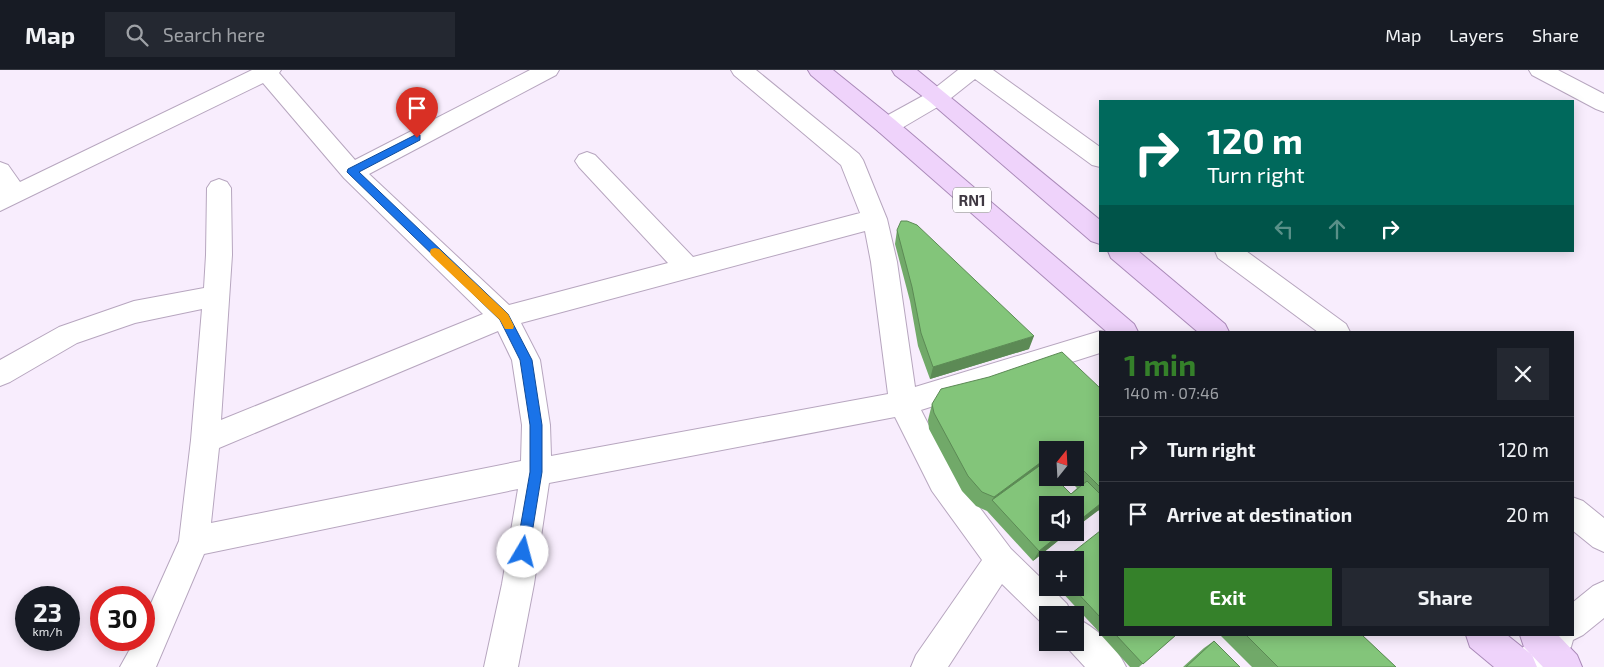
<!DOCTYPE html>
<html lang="en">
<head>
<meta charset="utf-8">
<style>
	:root { --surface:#171b24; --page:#242831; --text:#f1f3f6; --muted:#9ea1a6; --line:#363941; --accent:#35812a }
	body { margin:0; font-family:"Exo 2",sans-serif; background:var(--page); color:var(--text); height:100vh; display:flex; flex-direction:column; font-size:19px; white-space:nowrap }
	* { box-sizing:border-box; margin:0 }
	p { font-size:16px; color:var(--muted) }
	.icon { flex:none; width:28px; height:28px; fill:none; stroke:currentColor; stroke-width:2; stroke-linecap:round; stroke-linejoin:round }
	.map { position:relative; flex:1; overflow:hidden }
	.details { position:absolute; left:1099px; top:261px; width:475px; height:305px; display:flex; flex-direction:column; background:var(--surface); border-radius:0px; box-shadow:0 2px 12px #0003 }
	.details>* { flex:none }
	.guide { position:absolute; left:1099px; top:30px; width:475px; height:152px; border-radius:0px; box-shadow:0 2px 12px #0003; background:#00695c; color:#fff; overflow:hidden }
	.needle { width:32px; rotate:18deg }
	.fabs { position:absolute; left:1039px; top:371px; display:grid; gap:10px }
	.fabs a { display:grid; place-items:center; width:45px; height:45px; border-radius:0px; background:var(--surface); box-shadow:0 2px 12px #0003; font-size:25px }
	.speed { position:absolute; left:15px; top:516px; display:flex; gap:10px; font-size:25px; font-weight:700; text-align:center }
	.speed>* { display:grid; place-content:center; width:65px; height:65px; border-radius:50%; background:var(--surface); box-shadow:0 2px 12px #0003; line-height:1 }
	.speed small { font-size:12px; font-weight:400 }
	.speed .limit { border:8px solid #d22; background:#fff; color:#111 }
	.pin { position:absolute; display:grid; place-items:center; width:42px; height:42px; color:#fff; margin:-51px -21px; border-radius:50% 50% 50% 0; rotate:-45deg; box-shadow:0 0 5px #0007 }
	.pin .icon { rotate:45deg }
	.me { position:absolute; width:55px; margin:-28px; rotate:8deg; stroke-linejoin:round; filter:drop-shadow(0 0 4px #0008) }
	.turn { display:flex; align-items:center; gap:18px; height:105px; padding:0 25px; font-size:22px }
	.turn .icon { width:65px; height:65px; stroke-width:2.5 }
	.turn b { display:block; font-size:35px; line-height:42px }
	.lanes { display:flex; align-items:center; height:48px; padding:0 25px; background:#0003; justify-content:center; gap:25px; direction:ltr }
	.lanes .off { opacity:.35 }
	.round { display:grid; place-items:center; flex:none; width:52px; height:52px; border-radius:0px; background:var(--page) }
	.summary { display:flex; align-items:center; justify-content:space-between; height:85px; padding:0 25px }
	h1 { font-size:30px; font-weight:700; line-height:38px; color:var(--accent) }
	.action { display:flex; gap:10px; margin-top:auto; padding:10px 25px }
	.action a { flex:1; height:58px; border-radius:0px; background:var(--accent); color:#fff; font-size:20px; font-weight:700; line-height:58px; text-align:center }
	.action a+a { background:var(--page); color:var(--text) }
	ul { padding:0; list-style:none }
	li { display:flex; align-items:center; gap:15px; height:65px; padding:0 25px; border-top:1px solid var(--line) }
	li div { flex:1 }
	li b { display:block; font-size:19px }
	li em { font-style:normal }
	header { display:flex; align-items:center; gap:30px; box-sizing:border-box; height:70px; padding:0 25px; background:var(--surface); border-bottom:1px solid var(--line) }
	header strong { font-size:24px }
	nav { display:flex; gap:28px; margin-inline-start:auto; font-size:18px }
	.search { width:350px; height:45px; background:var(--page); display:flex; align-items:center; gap:12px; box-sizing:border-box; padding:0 18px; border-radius:0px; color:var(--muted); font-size:19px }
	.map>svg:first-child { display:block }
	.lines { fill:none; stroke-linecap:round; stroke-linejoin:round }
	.street-casing { stroke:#b7a6bf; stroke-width:2 }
	.primary-casing { stroke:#aa8ab9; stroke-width:2 }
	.street { fill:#fff; fill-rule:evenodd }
	.primary { fill:#efd3fb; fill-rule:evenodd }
	.wall { fill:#71a969; fill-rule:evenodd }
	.shaded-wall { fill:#5c8a55 }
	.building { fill:#83c57a; stroke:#5c8a55 }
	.route { fill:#1a73e8; stroke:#114b97 }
	.slow { fill:#f59e0b }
	.labels { text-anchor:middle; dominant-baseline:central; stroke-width:4; stroke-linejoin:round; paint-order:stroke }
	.shield { fill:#fff; stroke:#79747b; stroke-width:1 }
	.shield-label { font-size:15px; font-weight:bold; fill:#3f3842 }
</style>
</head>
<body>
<header>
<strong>Map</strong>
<div class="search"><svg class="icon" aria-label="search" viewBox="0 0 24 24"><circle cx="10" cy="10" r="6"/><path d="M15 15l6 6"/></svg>Search here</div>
<nav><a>Map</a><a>Layers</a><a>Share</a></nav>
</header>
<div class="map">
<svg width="1604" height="597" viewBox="0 0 1604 597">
	<rect width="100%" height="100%" fill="#f8edfd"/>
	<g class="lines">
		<defs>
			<path id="street" d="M 252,0 L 281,0 L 279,3 L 355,90 L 530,0 L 559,0 L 556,5 L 369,104 L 509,235 L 668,193 L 579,97 L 575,91 L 579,85 L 587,82 L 595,85 L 693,187 L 860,143 L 841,95 L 734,5 L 731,0 L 756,0 L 859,84 L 863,90 L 887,149 L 897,192 L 915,317 L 1100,261 L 1105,262 L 1100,262 L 1100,283 L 921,340 L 952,401 L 1011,479 L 1048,515 L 1048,518 L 1051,518 L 1067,534 L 1072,545 L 1048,545 L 1048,558 L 1045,556 L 1002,514 L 948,597 L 911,597 L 916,585 L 982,490 L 932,421 L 895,347 L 549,413 L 534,514 L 518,597 L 484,597 L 502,514 L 518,419 L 204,484 L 156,597 L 120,597 L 135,570 L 144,570 L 144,549 L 179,471 L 191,370 L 202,239 L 135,253 L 77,273 L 10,312 L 0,316 L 0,290 L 59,257 L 134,231 L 204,218 L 206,185 L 207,118 L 211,112 L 219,109 L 227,112 L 231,118 L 232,185 L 221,350 L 483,244 L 344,108 L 263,13 L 0,141 L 0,92 L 8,95 L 20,112 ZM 865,161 L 871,192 L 888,324 L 551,386 L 550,355 L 540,290 L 521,253 ZM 498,261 L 512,290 L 522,355 L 521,391 L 211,453 L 219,378 Z
				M 958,0 L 993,0 L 1100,77 L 1100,97 L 1092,95 L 975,9 L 946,32 L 895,62 L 887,64 L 879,62 L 876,56 L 879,50 L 930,22 Z
				M 1529,0 L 1558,0 L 1604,24 L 1604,42 L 1596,39 L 1532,5 Z
				M 1215,181 L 1246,181 L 1346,254 L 1350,262 L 1318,262 L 1218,188 Z
				M 1572,427 L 1583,431 L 1604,448 L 1604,482 L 1593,477 L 1572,460 Z
				M 1604,511 L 1604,548 L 1583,565 L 1573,570 L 1571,577 L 1550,597 L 1510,597 L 1515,585 L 1536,565 L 1572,565 L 1572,533 L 1593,516 Z
				M 1075,548 C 1095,556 1117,577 1126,597 L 1085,597 L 1062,572 L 1075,572 Z"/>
			<path id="primary" d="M 808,0 L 833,0 L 895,50 L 1134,254 L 1138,262 L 1107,262 L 879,62 L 811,5 Z
				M 892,0 L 917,0 L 1100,150 L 1100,174 L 1091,171 L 930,32 L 895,5 Z
				M 1108,181 L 1138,181 L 1225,254 L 1229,262 L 1198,262 L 1111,188 Z
				M 1466,565 L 1507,565 L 1532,585 L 1537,597 L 1494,597 L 1470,577 Z
				M 1520,565 L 1558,565 L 1577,585 L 1582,597 L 1543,597 L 1524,577 Z"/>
		</defs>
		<use href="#street" class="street-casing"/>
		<use href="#primary" class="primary-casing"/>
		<use href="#street" class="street"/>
		<use href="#primary" class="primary"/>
	</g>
	<path class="wall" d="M 897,160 L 1029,279 L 930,309 L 918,276 L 910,231 L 895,174 Z
		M 1100,318 L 1100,442 L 1098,440 L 1075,458 L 1075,435 L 1069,462 L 1033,491 L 987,441 L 976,436 L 962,421 L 929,359 L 928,350 L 932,334 ZM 1048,380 L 1075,380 L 1075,408 L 1067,408 L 1077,418 L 1071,424 L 1044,397 L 1048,394 Z
		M 1100,461 L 1100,563 L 1058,518 L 1075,518 Z
		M 1101,565 L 1176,565 L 1139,597 L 1130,597 Z
		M 1220,565 L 1362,565 L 1396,597 L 1252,597 Z
		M 1214,571 L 1240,597 L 1183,597 L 1204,578 Z"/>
	<path class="shaded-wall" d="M 1034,266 L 1029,279 L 930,309 L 933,297 Z
		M 1048,386 L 1048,394 L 1036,405 L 992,430 L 994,427 Z
		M 1100,434 L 1100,438 L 1099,440 L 1075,458 L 1075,454 Z
		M 1063,462 L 1069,462 L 1033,491 L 1039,481 Z"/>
	<path class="building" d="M 901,151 L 907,151 L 917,155 L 1034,266 L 933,297 L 921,263 L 912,217 L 897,160 Z
		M 1062,282 L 1100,318 L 1100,417 L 1075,392 L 1075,380 L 1063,380 L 1059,376 L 1054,380 L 1048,380 L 1048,386 L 1044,390 L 994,427 L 982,422 L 968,406 L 934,343 L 932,334 L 941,319 L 989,307 Z
		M 1042,394 L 1048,400 L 1048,408 L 1055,408 L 1071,424 L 1087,411 L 1100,424 L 1100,434 L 1075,454 L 1075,435 L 1048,435 L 1048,462 L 1063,462 L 1039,481 L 992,430 Z
		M 1100,461 L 1100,547 L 1073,518 L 1075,518 L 1075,490 L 1063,490 Z
		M 1116,565 L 1176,565 L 1143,594 Z
		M 1246,565 L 1362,565 L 1396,597 L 1278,597 Z
		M 1214,571 L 1240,597 L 1186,597 Z"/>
	<path class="route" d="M 417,64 L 420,65 L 420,70 L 359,102 L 508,244 L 532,290 L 542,355 L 542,402 L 529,482 L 527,486 L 523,488 L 518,486 L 516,482 L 530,402 L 530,355 L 520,290 L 500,250 L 347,102 L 348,99 Z"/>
	<path class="slow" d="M 435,178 L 439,179 L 508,244 L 514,256 L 513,259 L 505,259 L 500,250 L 431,185 L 430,182 L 431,179 Z"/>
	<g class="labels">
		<rect class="shield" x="953" y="117.5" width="38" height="25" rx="4"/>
		<g class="shield-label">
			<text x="972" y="130">RN1</text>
		</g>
	</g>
</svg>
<div class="fabs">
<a><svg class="needle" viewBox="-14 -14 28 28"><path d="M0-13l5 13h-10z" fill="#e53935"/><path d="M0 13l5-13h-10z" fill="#9ea1a6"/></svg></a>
<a><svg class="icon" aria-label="sound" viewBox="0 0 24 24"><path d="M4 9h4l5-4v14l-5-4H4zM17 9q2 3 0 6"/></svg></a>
<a>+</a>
<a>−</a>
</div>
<div class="speed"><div>23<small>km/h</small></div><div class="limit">30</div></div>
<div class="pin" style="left:417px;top:68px;background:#d93025"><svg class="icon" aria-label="arrive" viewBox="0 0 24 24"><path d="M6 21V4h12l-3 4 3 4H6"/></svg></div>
<svg class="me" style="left:523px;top:482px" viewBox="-20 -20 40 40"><circle r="19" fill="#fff"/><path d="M0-13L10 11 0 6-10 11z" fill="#1a73e8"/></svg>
<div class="guide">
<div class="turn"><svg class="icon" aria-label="right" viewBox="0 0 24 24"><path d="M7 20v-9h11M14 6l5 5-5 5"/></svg><div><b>120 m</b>Turn right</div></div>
<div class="lanes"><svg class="icon off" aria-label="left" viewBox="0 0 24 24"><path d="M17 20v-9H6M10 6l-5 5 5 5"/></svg><svg class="icon off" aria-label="ahead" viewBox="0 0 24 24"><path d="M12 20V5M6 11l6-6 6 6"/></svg><svg class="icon" aria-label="right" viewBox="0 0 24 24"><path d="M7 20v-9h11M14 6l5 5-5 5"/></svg></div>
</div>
<section class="details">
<div class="summary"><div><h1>1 min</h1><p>140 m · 07:46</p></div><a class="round"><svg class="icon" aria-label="close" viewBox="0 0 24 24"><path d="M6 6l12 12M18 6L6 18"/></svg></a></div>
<ul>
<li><svg class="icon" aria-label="right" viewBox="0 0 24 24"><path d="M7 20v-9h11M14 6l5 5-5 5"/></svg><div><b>Turn right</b></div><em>120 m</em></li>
<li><svg class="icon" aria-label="arrive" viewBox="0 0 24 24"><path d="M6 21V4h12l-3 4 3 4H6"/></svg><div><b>Arrive at destination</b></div><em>20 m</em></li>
</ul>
<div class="action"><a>Exit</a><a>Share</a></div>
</section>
</div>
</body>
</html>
